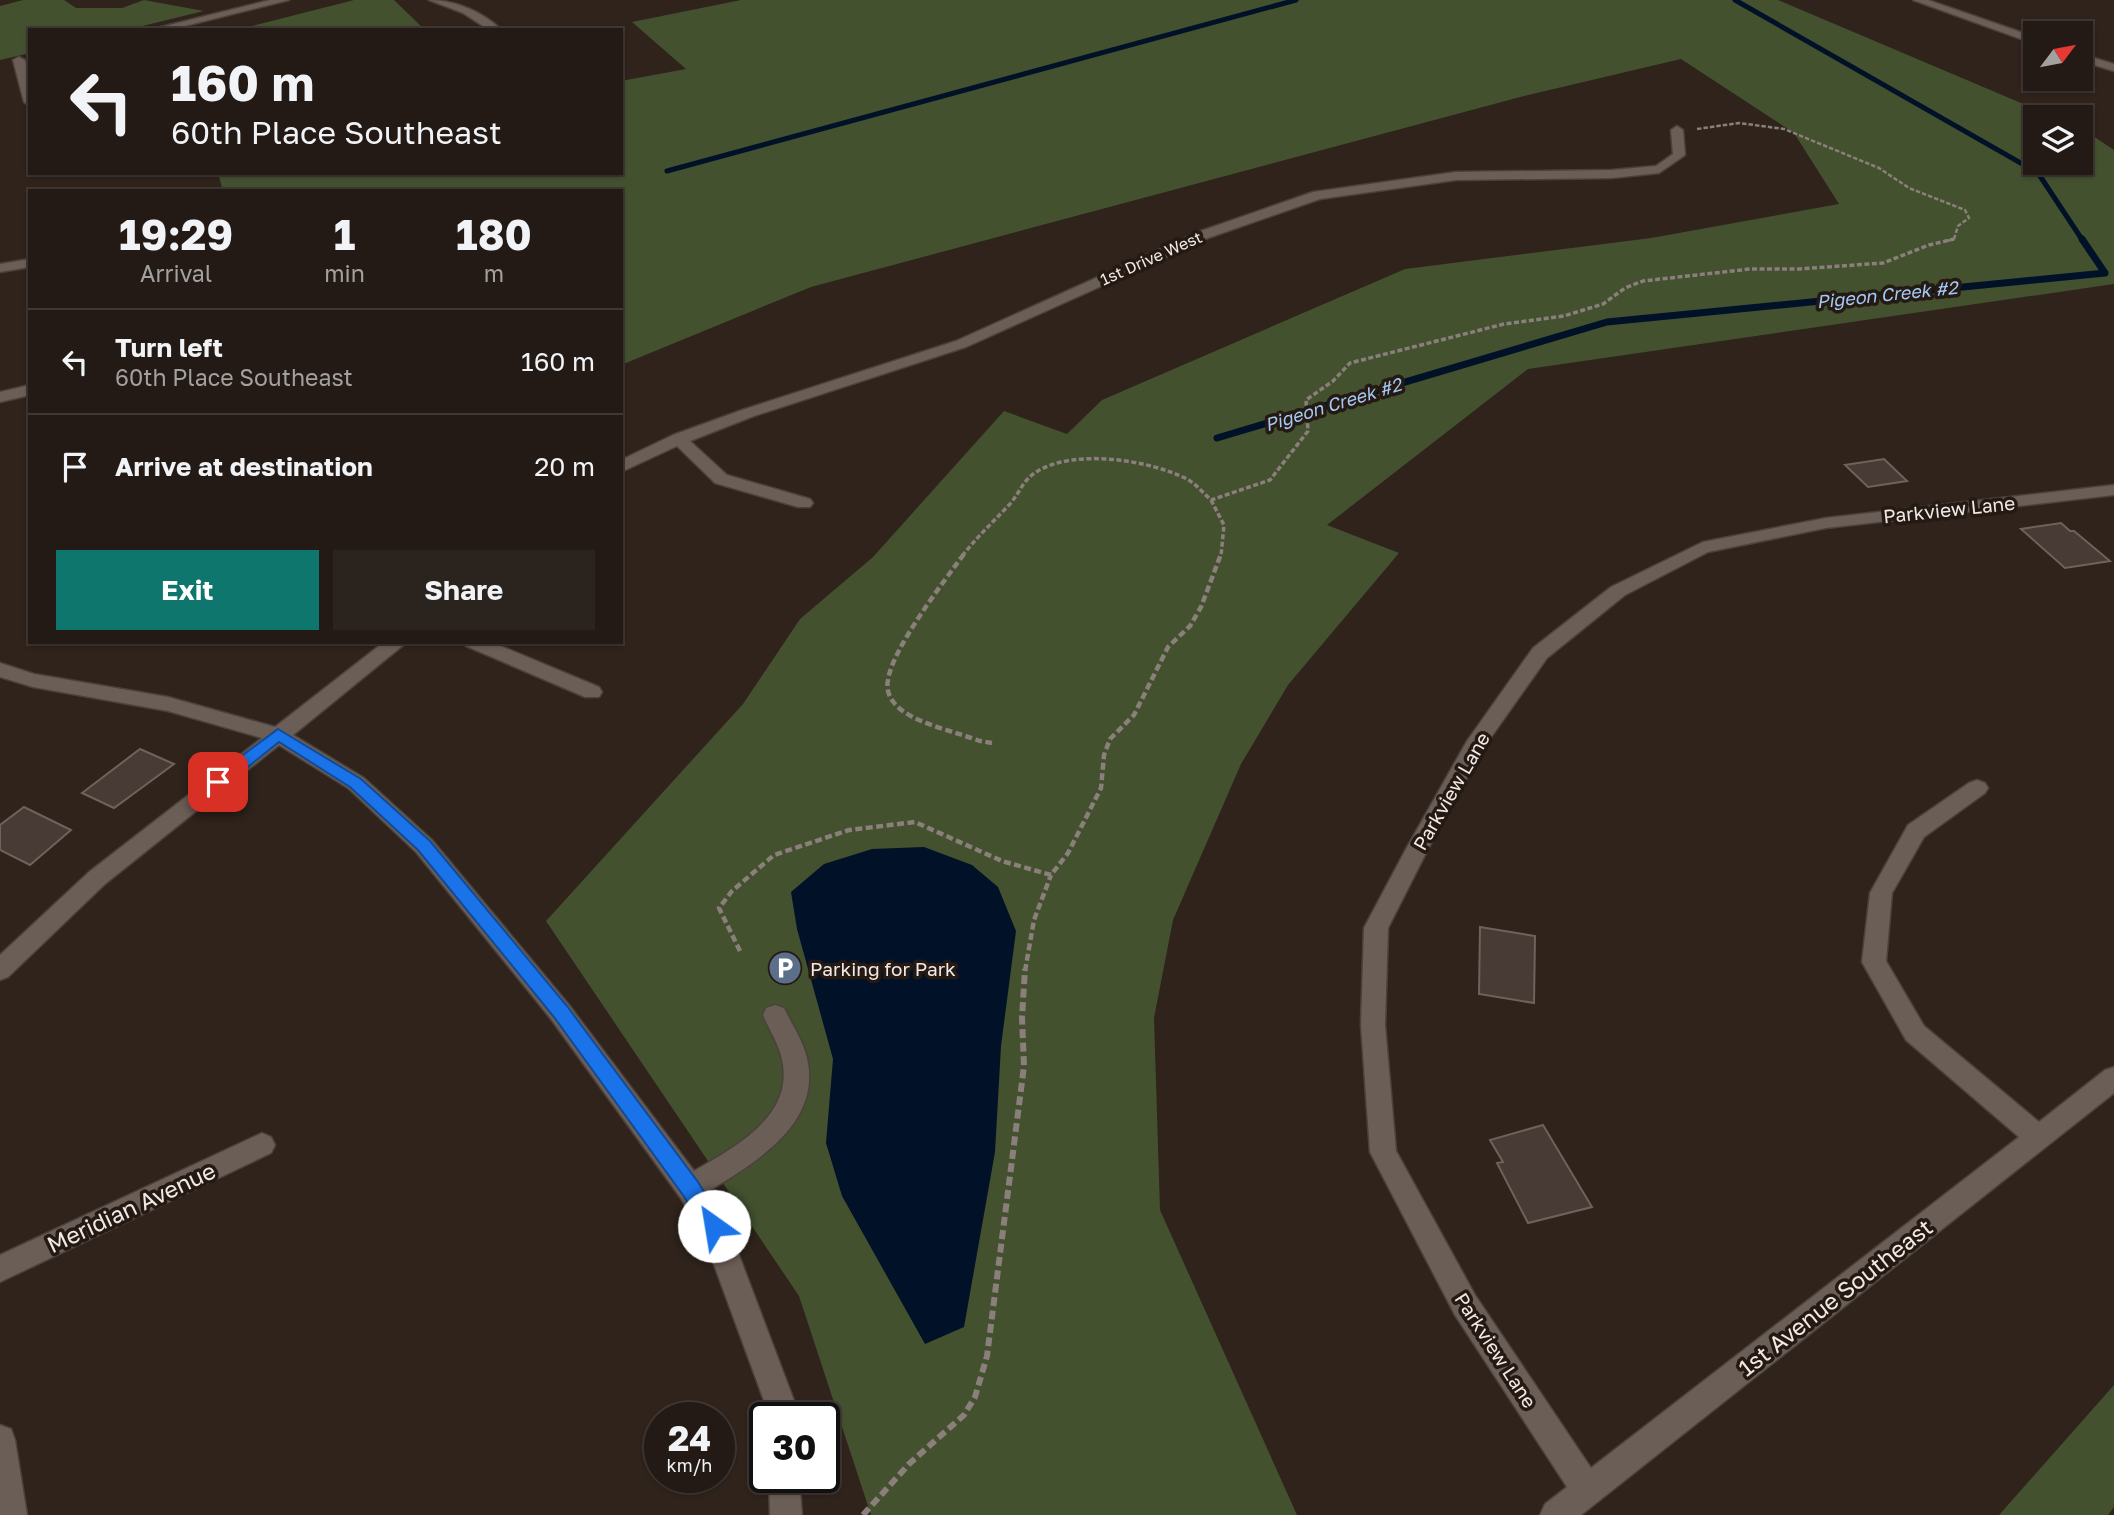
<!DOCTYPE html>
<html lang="en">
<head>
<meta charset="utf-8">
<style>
	:root { --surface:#231a15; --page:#2b231e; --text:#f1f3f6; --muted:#a3a1a0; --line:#403834; --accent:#0f766e }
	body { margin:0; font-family:"Golos Text",sans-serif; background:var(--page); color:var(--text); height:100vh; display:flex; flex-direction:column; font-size:26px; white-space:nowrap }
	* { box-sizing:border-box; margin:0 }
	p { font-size:23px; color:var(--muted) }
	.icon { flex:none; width:38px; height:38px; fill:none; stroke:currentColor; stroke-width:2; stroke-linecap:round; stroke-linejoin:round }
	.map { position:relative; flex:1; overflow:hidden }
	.side { position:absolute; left:28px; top:189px; width:595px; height:455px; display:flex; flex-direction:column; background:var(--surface); border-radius:0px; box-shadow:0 2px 5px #0004,0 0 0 2px var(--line) }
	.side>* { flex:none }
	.guide { position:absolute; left:28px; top:28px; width:595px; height:147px; border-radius:0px; box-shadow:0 2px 5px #0004,0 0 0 2px var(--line); background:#231a15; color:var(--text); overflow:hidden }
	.needle { width:46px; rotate:58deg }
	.fabs { position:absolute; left:2023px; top:21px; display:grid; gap:14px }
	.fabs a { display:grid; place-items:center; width:70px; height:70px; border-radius:0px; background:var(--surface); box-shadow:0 2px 5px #0004,0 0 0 2px var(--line); font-size:35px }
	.speed { position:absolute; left:644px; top:1402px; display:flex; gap:14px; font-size:35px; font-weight:700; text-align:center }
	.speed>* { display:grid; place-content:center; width:91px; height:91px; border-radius:50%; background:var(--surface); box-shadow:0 2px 5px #0004,0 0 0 2px var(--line); line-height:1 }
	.speed small { font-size:18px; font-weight:400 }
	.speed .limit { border:4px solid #111; border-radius:10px; background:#fff; color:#111 }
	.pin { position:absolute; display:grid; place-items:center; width:60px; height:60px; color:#fff; margin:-30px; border-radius:14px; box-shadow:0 4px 10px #0006 }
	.me { position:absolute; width:77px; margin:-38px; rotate:328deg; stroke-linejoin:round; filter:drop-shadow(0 0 5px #0008) }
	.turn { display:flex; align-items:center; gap:24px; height:147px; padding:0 28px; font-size:32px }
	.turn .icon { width:91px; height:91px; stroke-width:2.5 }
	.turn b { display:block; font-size:49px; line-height:60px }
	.eta { display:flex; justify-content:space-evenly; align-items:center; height:119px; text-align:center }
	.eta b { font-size:42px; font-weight:700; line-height:49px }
	.button { display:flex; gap:14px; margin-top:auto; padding:14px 28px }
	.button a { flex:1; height:80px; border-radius:0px; background:var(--accent); color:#fff; font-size:28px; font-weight:700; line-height:80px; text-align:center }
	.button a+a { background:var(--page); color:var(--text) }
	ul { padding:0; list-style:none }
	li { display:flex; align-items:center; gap:21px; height:105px; padding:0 28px; border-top:2px solid var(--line) }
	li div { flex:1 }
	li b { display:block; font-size:26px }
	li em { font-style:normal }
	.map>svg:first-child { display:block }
	.green { fill:#43512f }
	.water { fill:#001128 }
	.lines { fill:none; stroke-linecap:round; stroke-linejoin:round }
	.stream-far1 { stroke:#001128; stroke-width:5 }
	.stream { stroke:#001128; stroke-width:7 }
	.building { fill:#483a35; stroke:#70615b; stroke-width:2 }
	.minor-casing { stroke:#4b413c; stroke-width:3 }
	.path-far3 { stroke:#8a7f7a; stroke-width:2.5; stroke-dasharray:4.5 2; stroke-linecap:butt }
	.path-far2 { stroke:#8a7f7a; stroke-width:3.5; stroke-dasharray:5 2.5; stroke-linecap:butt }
	.path-far1 { stroke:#8a7f7a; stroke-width:4.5; stroke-dasharray:7 3.5; stroke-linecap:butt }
	.path { stroke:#8a7f7a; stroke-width:6; stroke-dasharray:9 4.5; stroke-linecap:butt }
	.minor { fill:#6b5e56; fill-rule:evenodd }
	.route { fill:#1a73e8; stroke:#114b97; stroke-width:2 }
	.labels { text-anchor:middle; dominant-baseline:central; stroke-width:7; stroke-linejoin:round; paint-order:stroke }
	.far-street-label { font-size:16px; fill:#f1e9e5; stroke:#251a13 }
	.far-water-label { font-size:18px; font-style:italic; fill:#a4caf5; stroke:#251a13 }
	.street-label { font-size:19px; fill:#f1e9e5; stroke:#251a13 }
	.poi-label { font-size:19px; fill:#f1e9e5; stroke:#251a13; text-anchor:start }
	.near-street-label { font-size:23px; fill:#f1e9e5; stroke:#251a13 }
</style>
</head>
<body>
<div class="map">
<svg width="2114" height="1515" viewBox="0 0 2114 1515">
	<rect width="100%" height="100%" fill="#2f231c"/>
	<path class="green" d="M 23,0 L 64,0 L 76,8 L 122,8 L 144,0 L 204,11 L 126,30 L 30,30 L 30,53 L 0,60 L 0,6 Z
		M 354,0 L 394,0 L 425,30 L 236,30 Z
		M 741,0 L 1778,0 L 2054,117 L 2035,117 L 2035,163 L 2081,163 L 2081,128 L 2114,150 L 2114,284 L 1528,369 L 1327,525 L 1399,553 L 1288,685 L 1241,764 L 1173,920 L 1154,1018 L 1160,1210 L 1297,1515 L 871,1515 L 799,1296 L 546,921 L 743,704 L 800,619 L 873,557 L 1004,411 L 1067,434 L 1102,400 L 1405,269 L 1651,238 L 1839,204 L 1794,133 L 1681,59 L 1524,96 L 811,287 L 621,365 L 621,191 L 223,191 L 218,173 L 621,173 L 621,81 L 686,69 L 632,22 Z
		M 2114,1385 L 2114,1507 L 2108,1515 L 1999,1515 Z"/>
	<path class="water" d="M 924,847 L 972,865 L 998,887 L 1016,931 L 1001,1046 L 995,1152 L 964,1327 L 925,1344 L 842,1196 L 826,1143 L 833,1059 L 797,929 L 791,892 L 824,864 L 872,849 Z"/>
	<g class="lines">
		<path class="stream-far1" d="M 1735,0 L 2038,173 L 2083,241
			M 667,171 L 1296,0"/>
		<path class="stream" d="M 1217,438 L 1607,322 L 2105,273 L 2082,239"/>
	</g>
	<path class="building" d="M 1884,459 L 1907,481 L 1868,487 L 1845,465 Z
		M 2061,523 L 2070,531 L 2074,531 L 2110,561 L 2065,568 L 2021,529 Z
		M 140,749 L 174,764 L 114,808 L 82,793 Z
		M 24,807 L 71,830 L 30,865 L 0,850 L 0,825 Z
		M 1480,927 L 1535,936 L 1534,1003 L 1479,994 Z
		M 1543,1125 L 1592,1207 L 1528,1223 L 1497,1163 L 1503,1162 L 1490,1140 Z"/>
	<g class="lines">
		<defs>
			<path id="minor" d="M 270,0 L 289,0 L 169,30 L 149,30 Z
				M 429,0 C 456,0 482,12 502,30 L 489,30 L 463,13 Z
				M 1913,0 L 1928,0 L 2035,37 L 2035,44 Z
				M 2081,54 L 2114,64 L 2114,71 L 2081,61 Z
				M 19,57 L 25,60 L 30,79 L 30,106 L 24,102 L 13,60 Z
				M 1677,126 L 1683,130 L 1685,155 L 1659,173 L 1612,178 L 1456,180 L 1320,199 L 1208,238 L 966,347 L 754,416 L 690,441 L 727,475 L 810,499 L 813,503 L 810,507 L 798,507 L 715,483 L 677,446 L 621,472 L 621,460 L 673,435 L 742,410 L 956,341 L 1198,232 L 1313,192 L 1456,172 L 1612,170 L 1656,166 L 1673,154 L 1671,130 Z
				M 30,259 L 30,267 L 0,272 L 0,264 Z
				M 30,385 L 30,395 L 0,402 L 0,392 Z
				M 2114,485 L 2114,495 L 1826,528 L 1708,552 L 1625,595 L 1547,658 L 1482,750 L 1428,849 L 1388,928 L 1385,1025 L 1396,1151 L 1475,1295 L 1591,1468 L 2019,1137 L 1906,1040 L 1862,962 L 1870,893 L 1908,825 L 1969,783 L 1977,780 L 1985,783 L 1988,788 L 1985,793 L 1924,837 L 1892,893 L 1886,961 L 1924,1026 L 2039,1122 L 2105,1070 L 2114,1067 L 2114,1093 L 1581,1515 L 1540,1515 L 1545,1504 L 1567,1487 L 1455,1315 L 1370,1152 L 1361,1025 L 1364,928 L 1406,849 L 1467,741 L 1533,648 L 1611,587 L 1703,542 L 1826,518 Z
				M 384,642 L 407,642 L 293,735 L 364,778 L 432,840 L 569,1005 L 694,1171 C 733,1148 795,1116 782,1060 C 779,1044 769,1030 763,1015 L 766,1008 L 775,1005 L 784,1008 C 792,1025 805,1043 808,1063 C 819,1126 753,1164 707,1192 L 728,1226 L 796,1406 L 797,1418 L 767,1418 L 766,1406 L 702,1232 L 680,1197 L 551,1019 L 416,852 L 348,788 L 279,745 L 105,884 L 8,977 L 0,980 L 0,955 L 89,872 L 262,738 L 168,711 L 33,687 L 0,677 L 0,663 L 34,674 L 168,697 L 275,727 Z
				M 463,642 L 491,642 L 599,687 L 602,692 L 599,697 L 585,697 L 466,646 Z
				M 262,1133 L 271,1137 L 275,1145 L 271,1153 L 0,1282 L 0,1255 Z
				M 0,1425 L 11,1429 L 15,1440 L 27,1515 L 0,1515 Z
				M 769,1477 L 799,1477 L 802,1515 L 770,1515 Z"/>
		</defs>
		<use href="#minor" class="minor-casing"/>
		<path class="path-far3" d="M 1697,129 L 1739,123 L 1784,129 L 1879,168 L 1909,188 L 1965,210 L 1969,218 L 1958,226 L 1954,239 L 1947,241"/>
		<path class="path-far2" d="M 1211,500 L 1224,525 L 1221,556
			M 962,556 C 977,537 993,522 1009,505 C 1020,493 1022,481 1036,472 C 1074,448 1149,460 1187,479 C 1196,484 1203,493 1211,500 L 1270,480 L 1308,431 L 1306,400 L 1333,381 L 1350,363 L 1504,324 L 1564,316 L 1603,304 L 1625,288 L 1643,281 L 1750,269 L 1799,269 L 1883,263 L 1929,245 L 1954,239"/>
		<path class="path-far1" d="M 964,554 C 944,581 892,649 888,680 C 886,689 889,698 896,705 C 912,723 957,732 980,741 L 992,743
			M 740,951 L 719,908 L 732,891 L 774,855 L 849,830 L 915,822 L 1002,861 L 1051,875 L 1068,853 L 1101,788 L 1104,755 L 1110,739 L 1134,715 L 1168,647 L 1190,626 L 1201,607 L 1221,554
			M 1025,971 L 1034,920 L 1051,875"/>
		<path class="path" d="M 863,1515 L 909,1464 L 964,1415 L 975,1397 L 987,1356 L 1024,1066 L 1022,1018 L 1025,969"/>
		<use href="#minor" class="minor"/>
	</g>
	<path class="route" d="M 278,729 L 361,779 L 430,841 L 567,1006 L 698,1182 L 725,1226 L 722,1233 L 714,1236 L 707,1233 L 683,1195 L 554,1017 L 418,850 L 350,787 L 279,742 L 223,787 L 212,787 L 210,782 L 212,778 Z"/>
	<defs>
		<symbol id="parking-disc" viewBox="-11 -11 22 22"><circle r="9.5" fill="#5c6f8a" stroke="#251a13"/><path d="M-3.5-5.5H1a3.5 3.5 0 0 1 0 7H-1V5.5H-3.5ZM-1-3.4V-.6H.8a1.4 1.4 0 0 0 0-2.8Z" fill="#fff"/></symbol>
	</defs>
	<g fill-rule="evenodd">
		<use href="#parking-disc" x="766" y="949" width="38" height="38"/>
	</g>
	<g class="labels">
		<g class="far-street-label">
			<text transform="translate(1151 258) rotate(-24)">1st Drive West</text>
		</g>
		<g class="far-water-label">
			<text transform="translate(1887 294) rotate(-6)">Pigeon Creek #2</text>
			<text transform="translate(1333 404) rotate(-17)">Pigeon Creek #2</text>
		</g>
		<g class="street-label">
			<text transform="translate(1949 509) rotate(-6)">Parkview Lane</text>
			<text transform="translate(1451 791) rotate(-60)">Parkview Lane</text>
			<text transform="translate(1496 1350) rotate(57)">Parkview Lane</text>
		</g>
		<g class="poi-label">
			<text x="810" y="968">Parking for Park</text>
		</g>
		<g class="near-street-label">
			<text transform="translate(131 1207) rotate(-25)">Meridian Avenue</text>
			<text transform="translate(1835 1297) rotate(-38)">1st Avenue Southeast</text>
		</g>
	</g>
</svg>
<div class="fabs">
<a><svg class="needle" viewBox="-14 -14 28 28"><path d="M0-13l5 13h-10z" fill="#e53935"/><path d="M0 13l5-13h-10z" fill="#a3a1a0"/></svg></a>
<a><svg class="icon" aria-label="layers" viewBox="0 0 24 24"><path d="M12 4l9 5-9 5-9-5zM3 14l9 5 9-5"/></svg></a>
</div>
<div class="speed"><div>24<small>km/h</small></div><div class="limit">30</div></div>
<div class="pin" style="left:218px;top:782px;background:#d93025"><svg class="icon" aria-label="arrive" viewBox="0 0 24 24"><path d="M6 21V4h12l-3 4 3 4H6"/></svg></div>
<svg class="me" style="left:714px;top:1226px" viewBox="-20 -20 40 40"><circle r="19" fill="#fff"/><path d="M0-13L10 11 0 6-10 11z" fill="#1a73e8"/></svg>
<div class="guide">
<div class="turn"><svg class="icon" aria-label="left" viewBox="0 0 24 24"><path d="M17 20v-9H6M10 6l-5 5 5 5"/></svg><div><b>160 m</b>60th Place Southeast</div></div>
</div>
<section class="side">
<div class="eta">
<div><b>19:29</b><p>Arrival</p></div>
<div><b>1</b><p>min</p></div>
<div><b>180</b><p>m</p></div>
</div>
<ul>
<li><svg class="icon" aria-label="left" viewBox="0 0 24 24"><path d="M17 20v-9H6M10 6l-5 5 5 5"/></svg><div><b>Turn left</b><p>60th Place Southeast</p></div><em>160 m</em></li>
<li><svg class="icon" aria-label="arrive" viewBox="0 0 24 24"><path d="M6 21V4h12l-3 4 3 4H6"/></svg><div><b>Arrive at destination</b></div><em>20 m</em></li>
</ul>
<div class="button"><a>Exit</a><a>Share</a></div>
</section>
</div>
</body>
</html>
